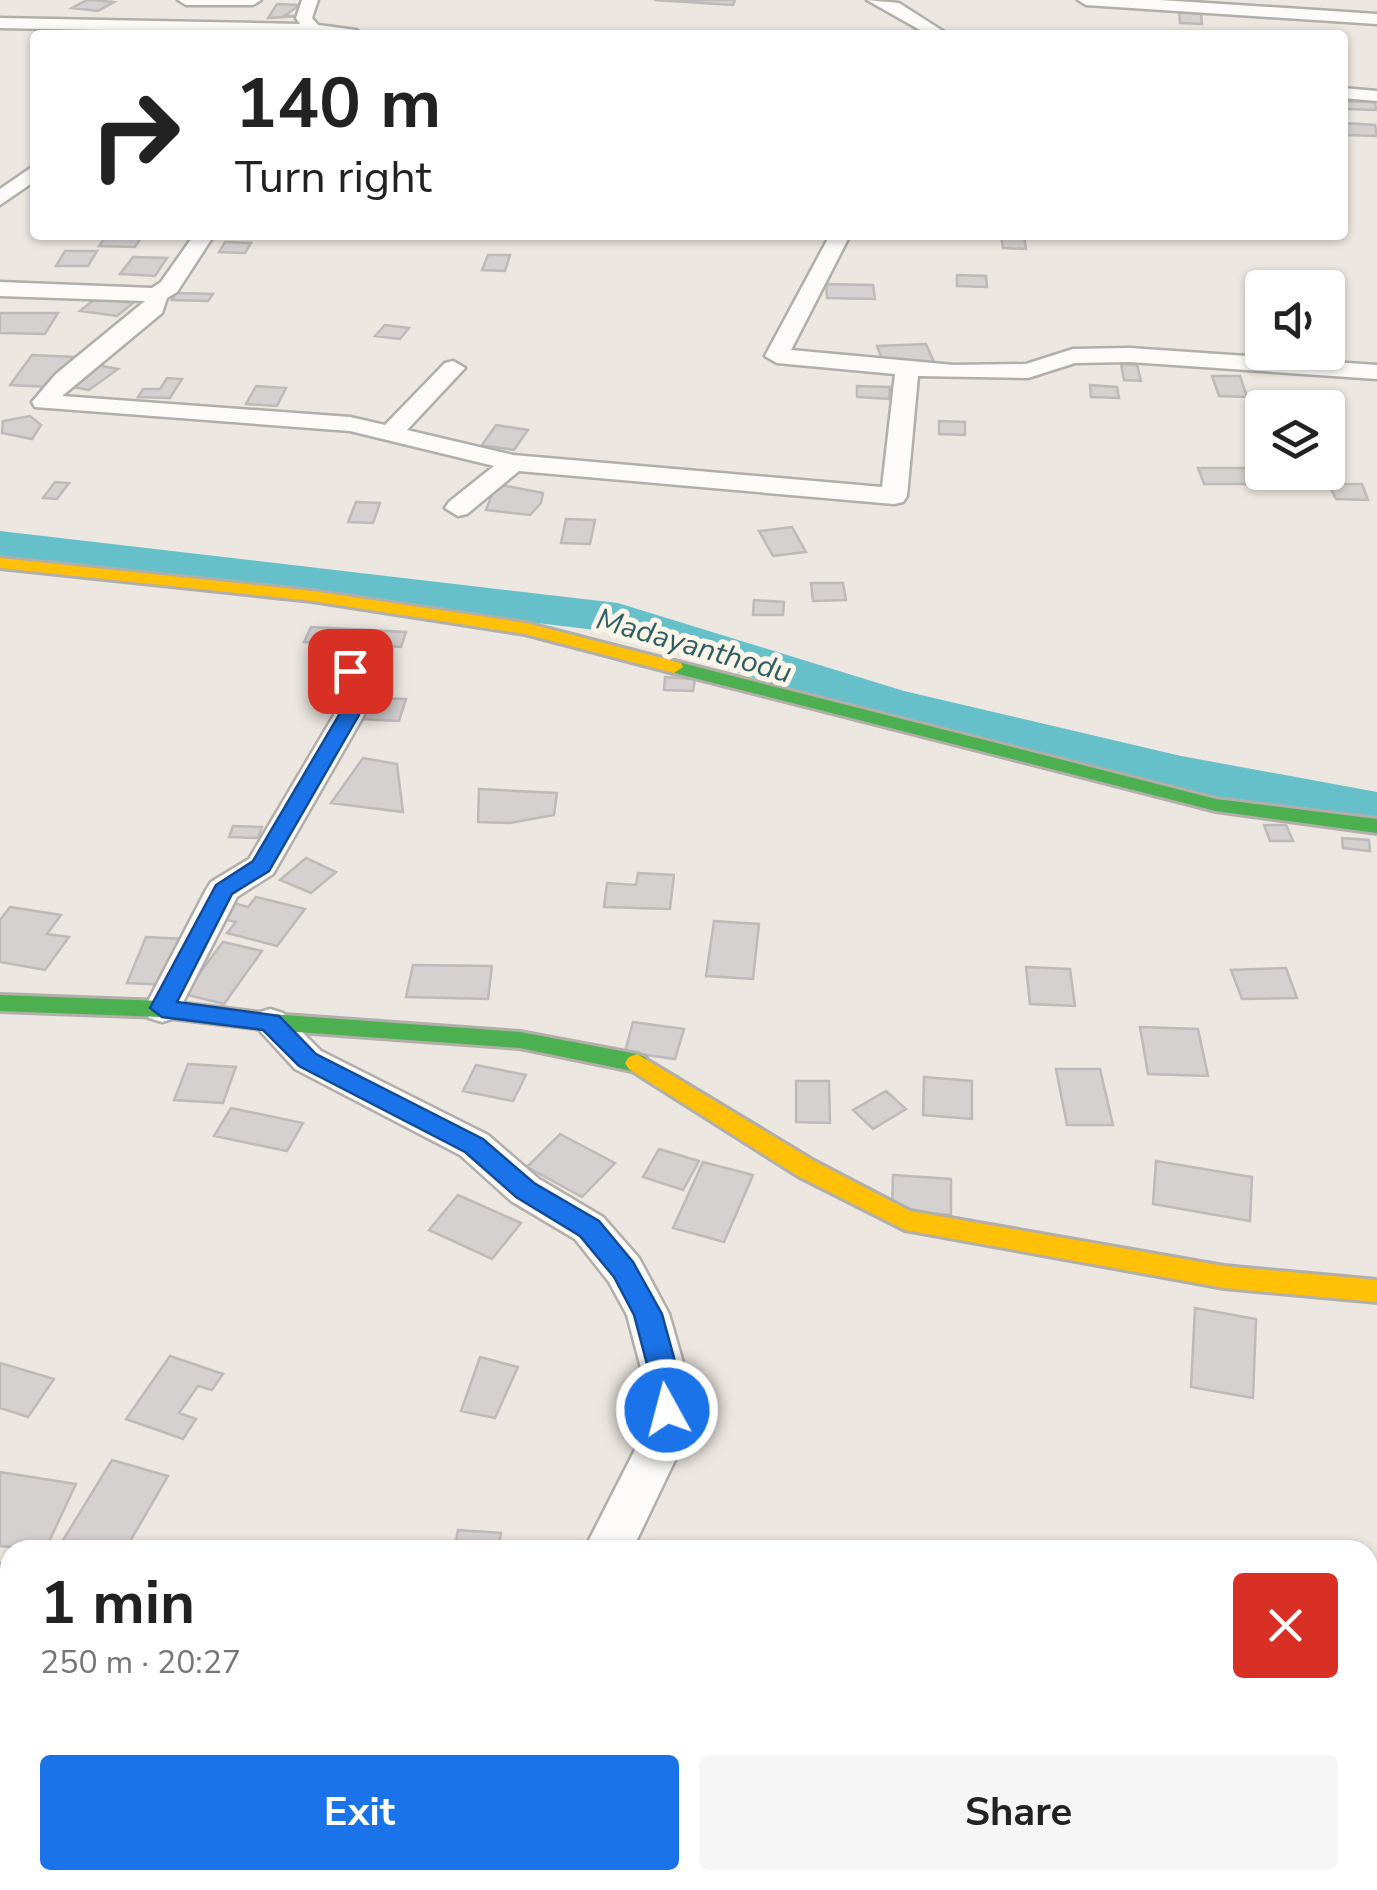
<!DOCTYPE html>
<html lang="en">
<head>
<meta charset="utf-8">
<style>
	:root { --surface:#fff; --page:#f6f6f6; --text:#222; --muted:#767676; --accent:#1a73e8 }
	body { margin:0; font-family:"Nunito Sans",sans-serif; background:var(--page); color:var(--text); height:100vh; display:flex; flex-direction:column; font-size:38px; white-space:nowrap }
	* { box-sizing:border-box; margin:0 }
	p { font-size:32px; color:var(--muted) }
	.icon { flex:none; width:55px; height:55px; fill:none; stroke:currentColor; stroke-width:2; stroke-linecap:round; stroke-linejoin:round }
	.map { position:relative; flex:1; overflow:hidden }
	.details { position:absolute; left:0px; top:1540px; width:1378px; height:350px; display:flex; flex-direction:column; background:var(--surface); border-radius:30px 30px 0 0; box-shadow:0 2px 8px #0004 }
	.details>* { flex:none }
	.guide { position:absolute; left:30px; top:30px; width:1318px; height:210px; border-radius:10px; box-shadow:0 2px 8px #0004; background:#fff; color:var(--text); overflow:hidden }
	.fabs { position:absolute; left:1245px; top:270px; display:grid; gap:20px }
	.fabs a { display:grid; place-items:center; width:100px; height:100px; border-radius:10px; background:var(--surface); box-shadow:0 2px 8px #0004; font-size:50px }
	.pin { position:absolute; display:grid; place-items:center; width:85px; height:85px; color:#fff; margin:-42px; border-radius:20px; box-shadow:0 5px 15px #0006 }
	.me { position:absolute; width:110px; margin:-55px; rotate:353deg; stroke-linejoin:round; filter:drop-shadow(0 0 8px #0008) }
	.turn { display:flex; align-items:center; gap:35px; height:210px; padding:0 40px; font-size:45px }
	.turn .icon { width:130px; height:130px; stroke-width:2.5 }
	.turn b { display:block; font-size:70px; line-height:85px }
	.round { display:grid; place-items:center; flex:none; width:105px; height:105px; border-radius:10px; background:var(--page) }
	.head { display:flex; align-items:center; justify-content:space-between; height:170px; padding:0 40px }
	h1 { font-size:60px; font-weight:700; line-height:75px }
	.cta { display:flex; gap:20px; margin-top:auto; padding:20px 40px }
	.cta a { flex:1; height:115px; border-radius:10px; background:var(--accent); color:#fff; font-size:40px; font-weight:700; line-height:115px; text-align:center }
	.cta a+a { background:var(--page); color:var(--text) }
	.map>svg:first-child { display:block }
	.lines { fill:none; stroke-linecap:round; stroke-linejoin:round }
	.river { fill:#66c0c9; fill-rule:evenodd }
	.building { fill:#d4d1d0; stroke:#bdbaba; stroke-width:2.5 }
	.street-casing { stroke:#b2aea9; stroke-width:5 }
	.fast-casing { stroke:#b2aea9; stroke-width:6 }
	.slow-casing { stroke:#b2aea9; stroke-width:6 }
	.street { fill:#fcfbfa; fill-rule:evenodd }
	.fast { fill:#4caf50; fill-rule:evenodd }
	.slow { fill:#ffc107; fill-rule:evenodd }
	.route { fill:#1a73e8; stroke:#114b97; stroke-width:2.5 }
	.labels { text-anchor:middle; dominant-baseline:central; stroke-width:10; stroke-linejoin:round; paint-order:stroke }
	.water-label { font-size:30px; font-style:italic; fill:#2c5f66; stroke:#fef5e9 }
</style>
</head>
<body>
<div class="map">
<svg width="1377" height="1890" viewBox="0 0 1377 1890">
	<rect width="100%" height="100%" fill="#ece7e0"/>
	<g class="lines">
		<path class="river" d="M 0,531 L 618,603 L 904,691 L 1181,756 L 1377,792 L 1377,828 L 1181,790 L 870,715 L 612,632 L 0,559 Z"/>
	</g>
	<path class="building" d="M 87,0 L 93,0 L 114,2 L 98,11 L 72,8 Z
		M 654,0 L 735,0 L 733,5 Z
		M 277,4 L 300,5 L 284,16 L 301,16 L 268,18 Z
		M 1179,11 L 1201,12 L 1202,24 L 1180,23 Z
		M 1342,101 L 1374,102 L 1377,110 L 1346,109 Z
		M 1343,123 L 1375,125 L 1377,136 L 1347,135 Z
		M 107,235 L 143,235 L 135,247 L 99,246 Z
		M 1001,235 L 1024,235 L 1026,249 L 1003,248 Z
		M 225,242 L 251,243 L 245,253 L 219,252 Z
		M 65,251 L 97,251 L 88,266 L 56,266 Z
		M 488,255 L 510,255 L 505,271 L 482,270 Z
		M 133,257 L 167,258 L 155,276 L 120,274 Z
		M 957,275 L 986,276 L 987,287 L 957,286 Z
		M 826,284 L 873,285 L 875,299 L 827,298 Z
		M 176,293 L 213,294 L 208,301 L 172,300 Z
		M 96,298 L 133,303 L 117,316 L 80,311 Z
		M 0,313 L 58,313 L 45,334 L 0,333 Z
		M 385,325 L 409,328 L 400,339 L 375,336 Z
		M 926,344 L 934,362 L 884,364 L 877,346 Z
		M 32,355 L 73,357 L 51,387 L 10,385 Z
		M 1121,364 L 1137,365 L 1141,381 L 1124,380 Z
		M 97,365 L 118,369 L 89,390 L 67,386 Z
		M 1212,376 L 1240,376 L 1247,397 L 1219,396 Z
		M 167,378 L 182,379 L 170,398 L 138,397 L 143,389 L 160,389 Z
		M 1090,385 L 1117,387 L 1119,398 L 1091,397 Z
		M 256,386 L 286,388 L 277,406 L 246,404 Z
		M 857,386 L 890,387 L 889,399 L 857,397 Z
		M 30,416 L 41,425 L 32,439 L 2,433 L 3,421 Z
		M 939,421 L 965,422 L 965,435 L 939,434 Z
		M 496,425 L 528,430 L 514,450 L 482,445 Z
		M 1198,468 L 1253,468 L 1260,484 L 1204,484 Z
		M 55,482 L 69,483 L 57,499 L 43,498 Z
		M 496,484 L 543,493 L 541,503 L 530,515 L 486,510 Z
		M 1329,484 L 1362,484 L 1368,500 L 1336,499 Z
		M 356,502 L 380,503 L 373,523 L 348,522 Z
		M 566,519 L 595,520 L 590,544 L 561,543 Z
		M 792,527 L 806,552 L 773,556 L 759,531 Z
		M 811,583 L 843,583 L 846,600 L 813,601 Z
		M 754,600 L 784,602 L 783,615 L 753,615 Z
		M 311,627 L 406,632 L 401,647 L 304,642 Z
		M 665,677 L 695,679 L 693,691 L 664,690 Z
		M 366,698 L 406,699 L 399,721 L 360,719 Z
		M 363,758 L 397,764 L 403,812 L 331,803 Z
		M 479,789 L 557,793 L 554,815 L 510,823 L 478,822 Z
		M 1264,825 L 1286,825 L 1293,841 L 1270,841 Z
		M 233,826 L 262,827 L 258,838 L 229,837 Z
		M 1342,838 L 1369,840 L 1370,851 L 1343,848 Z
		M 306,858 L 336,872 L 311,893 L 280,880 Z
		M 638,873 L 674,875 L 670,909 L 604,907 L 607,883 L 636,885 Z
		M 256,897 L 305,909 L 277,946 L 227,933 L 236,922 L 218,918 L 230,902 L 248,907 Z
		M 10,907 L 61,915 L 47,934 L 69,937 L 45,970 L 0,962 L 0,920 Z
		M 714,921 L 759,924 L 753,979 L 706,976 Z
		M 146,937 L 185,939 L 168,985 L 127,983 Z
		M 223,942 L 262,951 L 224,1004 L 184,994 Z
		M 413,965 L 492,966 L 488,999 L 406,997 Z
		M 1026,967 L 1070,969 L 1075,1006 L 1030,1004 Z
		M 1286,968 L 1297,998 L 1242,999 L 1231,970 Z
		M 633,1022 L 684,1029 L 675,1059 L 625,1052 Z
		M 1140,1027 L 1198,1029 L 1208,1076 L 1148,1074 Z
		M 188,1064 L 236,1067 L 223,1103 L 174,1100 Z
		M 476,1065 L 526,1075 L 513,1101 L 463,1091 Z
		M 1056,1069 L 1100,1069 L 1113,1125 L 1067,1125 Z
		M 924,1077 L 972,1081 L 972,1119 L 923,1115 Z
		M 796,1081 L 829,1081 L 830,1123 L 796,1122 Z
		M 886,1091 L 906,1109 L 873,1129 L 853,1110 Z
		M 231,1108 L 303,1123 L 287,1151 L 214,1136 Z
		M 560,1134 L 615,1163 L 582,1197 L 527,1167 Z
		M 659,1149 L 699,1161 L 683,1190 L 643,1177 Z
		M 1156,1161 L 1252,1177 L 1250,1221 L 1153,1204 Z
		M 703,1162 L 753,1175 L 724,1242 L 673,1228 Z
		M 893,1175 L 951,1179 L 951,1215 L 892,1210 Z
		M 458,1195 L 521,1223 L 492,1259 L 429,1230 Z
		M 1195,1308 L 1256,1319 L 1253,1398 L 1191,1387 Z
		M 170,1356 L 223,1374 L 212,1390 L 198,1386 L 179,1413 L 196,1419 L 183,1439 L 126,1419 Z
		M 480,1357 L 518,1367 L 495,1418 L 461,1411 Z
		M 0,1363 L 54,1379 L 28,1417 L 0,1408 Z
		M 112,1460 L 168,1476 L 125,1550 L 57,1550 Z
		M 0,1472 L 76,1484 L 45,1550 L 0,1546 Z
		M 458,1530 L 501,1533 L 498,1550 L 454,1550 Z
		M 0,1563 L 10,1565 L 10,1614 L 0,1611 Z
		M 10,1788 L 10,1831 L 0,1828 L 0,1805 Z
		M 1129,1880 L 1178,1880 L 1179,1890 L 1129,1890 Z"/>
	<g class="lines">
		<defs>
			<path id="street" d="M 178,0 L 261,0 L 253,5 L 186,5 Z
				M 302,0 L 318,0 L 312,18 L 318,25 L 356,30 L 364,35 L 0,28 L 0,18 L 300,24 L 296,18 Z
				M 867,0 L 899,3 L 949,35 L 929,35 Z
				M 1078,0 L 1160,0 L 1377,14 L 1377,24 L 1086,5 Z
				M 1342,88 L 1377,91 L 1377,101 L 1342,98 Z
				M 35,165 L 35,181 L 0,205 L 0,189 Z
				M 194,235 L 214,235 L 177,292 L 167,298 L 162,313 L 62,396 L 350,417 L 385,425 L 445,363 L 453,361 L 465,368 L 407,430 L 513,455 L 882,487 L 895,374 L 777,363 L 765,356 L 830,235 L 850,235 L 791,350 L 954,365 L 1026,364 L 1073,349 L 1130,348 L 1377,365 L 1377,379 L 1130,362 L 1075,363 L 1028,378 L 918,376 L 907,496 L 903,502 L 894,504 L 519,471 L 467,514 L 458,516 L 445,508 L 449,502 L 494,466 L 350,431 L 35,407 L 32,402 L 56,374 L 145,301 L 0,296 L 0,282 L 152,288 L 161,282 Z
				M 350,662 L 360,665 L 365,671 L 364,715 L 273,874 L 237,897 L 175,1018 L 162,1022 L 149,1018 L 144,1009 L 206,890 L 211,882 L 249,859 L 334,715 L 335,671 L 340,665 Z
				M 270,1009 L 283,1013 L 321,1051 L 488,1135 L 539,1179 L 603,1217 L 639,1258 L 669,1314 L 690,1387 L 688,1433 L 632,1550 L 584,1550 L 644,1432 L 646,1387 L 627,1315 L 609,1282 L 575,1239 L 511,1201 L 460,1155 L 295,1069 L 252,1022 L 257,1013 Z
				M 1368,1648 L 1377,1649 L 1377,1697 L 1368,1695 Z
				M 247,1880 L 311,1880 L 307,1890 L 243,1890 Z"/>
			<path id="fast" d="M 674,661 L 1216,799 L 1377,819 L 1377,833 L 1216,811 L 667,671 L 667,663 Z
				M 0,995 L 162,1001 L 270,1014 L 520,1032 L 637,1054 L 645,1057 L 649,1063 L 645,1069 L 637,1072 L 520,1048 L 270,1030 L 162,1017 L 0,1011 Z"/>
			<path id="slow" d="M 0,558 L 312,591 L 526,623 L 681,663 L 683,667 L 674,673 L 525,634 L 312,601 L 0,568 Z
				M 637,1054 L 816,1162 L 910,1211 L 1224,1266 L 1377,1280 L 1377,1302 L 1224,1288 L 905,1230 L 798,1176 L 629,1069 L 625,1063 L 629,1057 Z"/>
		</defs>
		<use href="#street" class="street-casing"/>
		<use href="#fast" class="fast-casing"/>
		<use href="#slow" class="slow-casing"/>
		<use href="#street" class="street"/>
		<use href="#fast" class="fast"/>
		<use href="#slow" class="slow"/>
	</g>
	<path class="route" d="M 350,665 L 360,671 L 359,715 L 269,871 L 232,894 L 177,1002 L 279,1016 L 316,1054 L 483,1139 L 534,1183 L 599,1221 L 633,1262 L 662,1314 L 682,1387 L 677,1419 L 667,1422 L 657,1419 L 652,1410 L 653,1387 L 634,1315 L 614,1277 L 580,1236 L 516,1197 L 465,1152 L 299,1066 L 263,1030 L 162,1017 L 150,1008 L 216,885 L 253,861 L 339,715 L 341,671 Z"/>
	<g class="labels">
		<g class="water-label">
			<text transform="translate(694 646) rotate(16)">Madayanthodu</text>
		</g>
	</g>
</svg>
<div class="fabs">
<a><svg class="icon" aria-label="sound" viewBox="0 0 24 24"><path d="M4 9h4l5-4v14l-5-4H4zM17 9q2 3 0 6"/></svg></a>
<a><svg class="icon" aria-label="layers" viewBox="0 0 24 24"><path d="M12 4l9 5-9 5-9-5zM3 14l9 5 9-5"/></svg></a>
</div>
<div class="pin" style="left:350px;top:671px;background:#d93025"><svg class="icon" aria-label="arrive" viewBox="0 0 24 24"><path d="M6 21V4h12l-3 4 3 4H6"/></svg></div>
<svg class="me" style="left:667px;top:1410px" viewBox="-20 -20 40 40"><circle r="17" fill="#1a73e8" stroke="#fff" stroke-width="3"/><path d="M0-11L8 9 0 5-8 9z" fill="#fff"/></svg>
<div class="guide">
<div class="turn"><svg class="icon" aria-label="right" viewBox="0 0 24 24"><path d="M7 20v-9h11M14 6l5 5-5 5"/></svg><div><b>140 m</b>Turn right</div></div>
</div>
<section class="details">
<div class="head"><div><h1>1 min</h1><p>250 m · 20:27</p></div><a class="round" style="background:#d93025;color:#fff"><svg class="icon" aria-label="close" viewBox="0 0 24 24"><path d="M6 6l12 12M18 6L6 18"/></svg></a></div>
<div class="cta"><a>Exit</a><a>Share</a></div>
</section>
</div>
</body>
</html>
